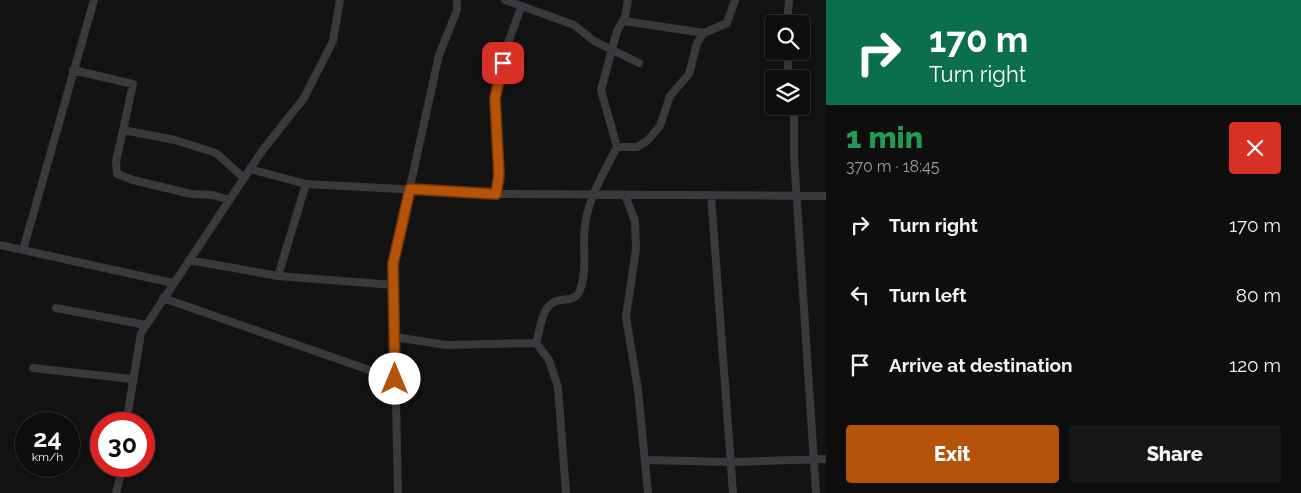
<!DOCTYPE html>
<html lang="en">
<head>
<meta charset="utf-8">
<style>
	:root { --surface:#0e0e0f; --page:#171718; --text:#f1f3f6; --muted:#9b9c9e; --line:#2e2e2f; --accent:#b45309 }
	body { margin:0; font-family:Raleway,sans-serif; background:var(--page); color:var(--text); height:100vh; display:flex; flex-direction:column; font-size:19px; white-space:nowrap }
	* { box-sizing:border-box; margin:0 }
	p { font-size:16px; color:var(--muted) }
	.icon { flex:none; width:28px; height:28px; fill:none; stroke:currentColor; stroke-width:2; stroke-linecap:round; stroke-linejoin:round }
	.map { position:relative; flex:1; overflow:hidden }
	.details { display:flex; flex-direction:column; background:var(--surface); width:475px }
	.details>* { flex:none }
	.top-card { background:#0b6e4f; color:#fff; overflow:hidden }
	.controls { position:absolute; left:765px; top:15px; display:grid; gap:10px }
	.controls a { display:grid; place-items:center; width:45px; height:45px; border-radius:5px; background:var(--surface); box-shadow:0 2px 8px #0003,0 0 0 1px var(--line); font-size:25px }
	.speed { position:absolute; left:15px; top:412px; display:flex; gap:10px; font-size:25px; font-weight:700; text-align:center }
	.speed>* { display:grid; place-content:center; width:65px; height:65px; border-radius:50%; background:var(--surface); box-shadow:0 2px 8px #0003,0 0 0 1px var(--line); line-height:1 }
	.speed small { font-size:12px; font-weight:400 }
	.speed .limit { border:8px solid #d22; background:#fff; color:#111 }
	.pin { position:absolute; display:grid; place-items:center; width:42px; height:42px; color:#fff; margin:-21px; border-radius:10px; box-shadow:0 2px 8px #0006 }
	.me { position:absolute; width:55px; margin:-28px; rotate:0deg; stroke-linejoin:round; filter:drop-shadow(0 0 4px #0008) }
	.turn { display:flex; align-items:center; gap:18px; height:105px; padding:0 20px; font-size:22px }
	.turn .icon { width:65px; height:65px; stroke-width:2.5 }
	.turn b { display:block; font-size:35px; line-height:42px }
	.round { display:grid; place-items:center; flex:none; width:52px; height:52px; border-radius:5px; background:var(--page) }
	.overview { display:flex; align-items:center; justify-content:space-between; height:85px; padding:0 20px }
	h1 { font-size:30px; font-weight:800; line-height:38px; color:#1e9e55 }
	.action { display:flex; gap:10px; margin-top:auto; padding:10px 20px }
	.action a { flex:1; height:58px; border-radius:5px; background:var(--accent); color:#fff; font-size:20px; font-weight:800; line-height:58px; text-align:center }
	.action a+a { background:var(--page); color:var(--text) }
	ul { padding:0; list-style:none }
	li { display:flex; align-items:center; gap:15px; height:70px; padding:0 20px }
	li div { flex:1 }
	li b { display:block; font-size:19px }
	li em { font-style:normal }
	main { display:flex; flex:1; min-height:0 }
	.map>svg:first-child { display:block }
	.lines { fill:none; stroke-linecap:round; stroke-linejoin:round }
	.street { stroke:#3a393e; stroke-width:8 }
	.route-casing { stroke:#753606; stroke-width:12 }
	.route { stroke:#b45309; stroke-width:9 }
</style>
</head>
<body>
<main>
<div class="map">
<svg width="826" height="493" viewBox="0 0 826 493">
	<rect width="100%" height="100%" fill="#131314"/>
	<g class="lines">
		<path class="street" d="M 505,0 L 574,25 L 594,41 L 639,63
			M 521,7 L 507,46 L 495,98 L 499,175 L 496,194 L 826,196
			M 624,21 L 704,33 L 727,23 L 735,0
			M 787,24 L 789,0
			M 787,51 L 789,79
			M 73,70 L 133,84 L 123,130
			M 794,106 L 794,156 L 816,493
			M 617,147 L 601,90 L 617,31 L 625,17 L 628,0
			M 250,169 L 306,184
			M 625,195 L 635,221 L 636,249 L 626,317 L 638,390 L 648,493
			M 711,195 L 733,493
			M 229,200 L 213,195 L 191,194 L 133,180 L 117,174 L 116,161 L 123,130 L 175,140 L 216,153 L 244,178
			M 0,245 L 173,283
			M 23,250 L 94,0
			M 189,260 L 278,276
			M 394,285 L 278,276 L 306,184 L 496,194
			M 163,298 L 395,379
			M 56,308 L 146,325
			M 395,337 L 446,345 L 536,343
			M 33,368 L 132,379
			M 126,424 L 141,333 L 262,151 L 304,98 L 333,41 L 340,0
			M 646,460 L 731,462 L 826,459
			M 116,493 L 123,466
			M 398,493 L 393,264 L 439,55 L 457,10 L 457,0
			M 566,493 L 558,387 L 549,360 L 536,343 C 540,331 541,312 551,304 C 561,296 575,304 580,290 C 588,269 582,246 585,225 C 589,197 604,172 617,147 L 637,147 L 647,141 L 660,126 L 670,96 L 689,74 L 697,43 L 704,33"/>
	</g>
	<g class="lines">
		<defs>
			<path id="route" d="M 395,379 L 393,264 L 410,189 L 496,194 L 499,175 L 495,98 L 503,63"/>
		</defs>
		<use href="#route" class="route-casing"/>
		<use href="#route" class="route"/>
	</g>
</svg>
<div class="controls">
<a><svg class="icon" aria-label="search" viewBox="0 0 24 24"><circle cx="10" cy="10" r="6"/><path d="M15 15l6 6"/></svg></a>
<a><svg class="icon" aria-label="layers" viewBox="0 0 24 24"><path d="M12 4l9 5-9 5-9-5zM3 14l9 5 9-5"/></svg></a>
</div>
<div class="speed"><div>24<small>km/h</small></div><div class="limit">30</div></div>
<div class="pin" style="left:503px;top:63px;background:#d93025"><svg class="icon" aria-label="arrive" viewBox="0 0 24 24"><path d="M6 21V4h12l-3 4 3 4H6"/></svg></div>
<svg class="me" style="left:395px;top:379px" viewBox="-20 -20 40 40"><circle r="19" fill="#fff"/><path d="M0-13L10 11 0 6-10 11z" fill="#b45309"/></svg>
</div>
<section class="details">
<div class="top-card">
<div class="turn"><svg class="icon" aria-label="right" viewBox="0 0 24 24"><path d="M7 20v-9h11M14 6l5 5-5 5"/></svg><div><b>170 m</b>Turn right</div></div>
</div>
<div class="overview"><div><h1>1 min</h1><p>370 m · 18:45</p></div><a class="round" style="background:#d93025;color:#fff"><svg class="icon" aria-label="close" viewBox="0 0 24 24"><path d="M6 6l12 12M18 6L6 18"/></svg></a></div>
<ul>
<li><svg class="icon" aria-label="right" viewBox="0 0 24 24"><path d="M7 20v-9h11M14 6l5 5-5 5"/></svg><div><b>Turn right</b></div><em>170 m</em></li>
<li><svg class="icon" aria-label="left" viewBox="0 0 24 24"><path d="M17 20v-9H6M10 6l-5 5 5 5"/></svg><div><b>Turn left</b></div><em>80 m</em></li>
<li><svg class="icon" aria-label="arrive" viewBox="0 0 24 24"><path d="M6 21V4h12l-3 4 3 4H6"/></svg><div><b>Arrive at destination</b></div><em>120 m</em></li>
</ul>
<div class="action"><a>Exit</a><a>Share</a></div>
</section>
</main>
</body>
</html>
